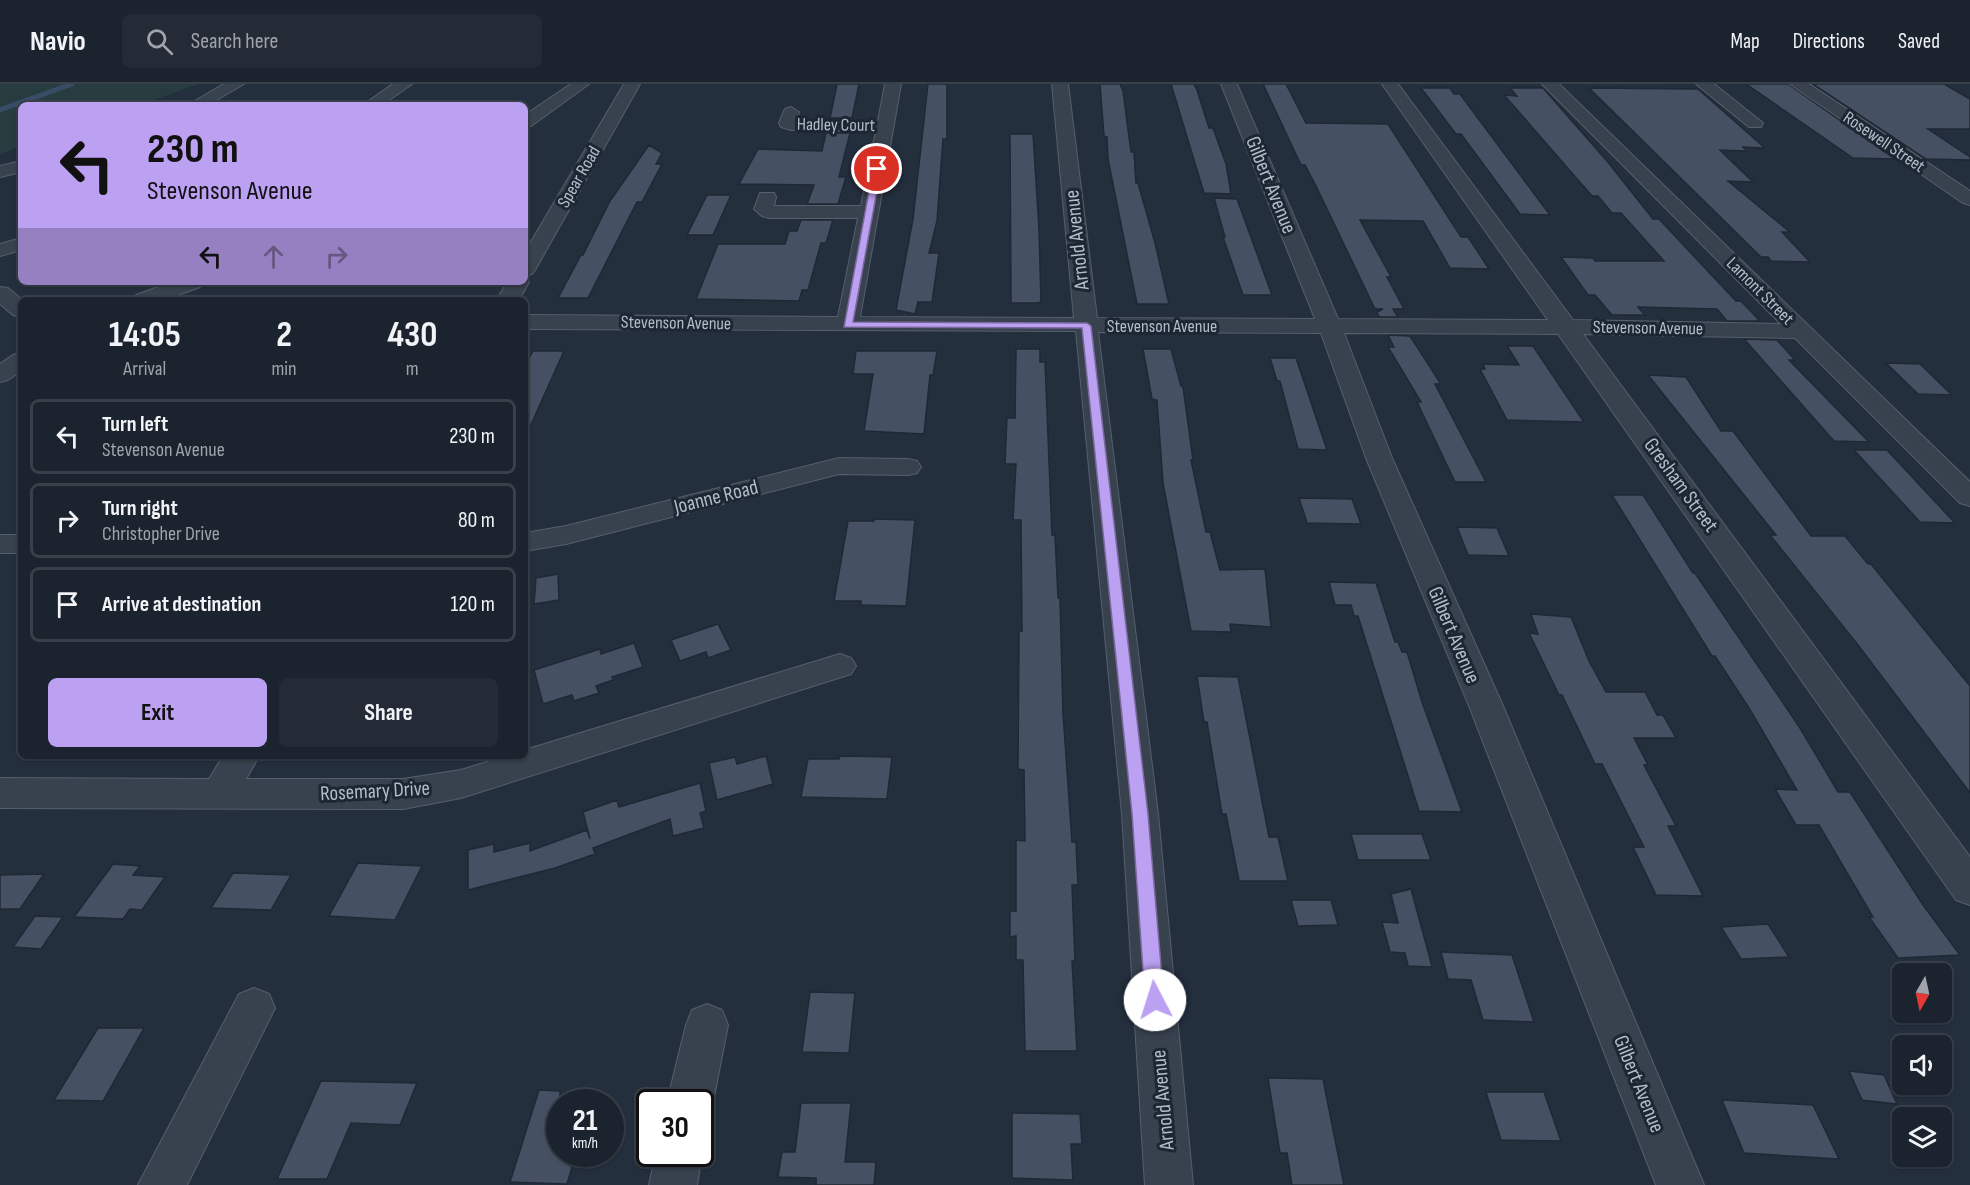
<!DOCTYPE html>
<html lang="en">
<head>
<meta charset="utf-8">
<style>
	:root { --surface:#1b232e; --page:#242b36; --text:#f1f3f6; --muted:#a0a4aa; --line:#39404a; --accent:#bca0f2 }
	body { margin:0; font-family:"Sofia Sans Condensed",sans-serif; background:var(--page); color:var(--text); height:100vh; display:flex; flex-direction:column; font-size:22px; white-space:nowrap }
	* { box-sizing:border-box; margin:0 }
	p { font-size:20px; color:var(--muted) }
	.icon { flex:none; width:33px; height:33px; fill:none; stroke:currentColor; stroke-width:2; stroke-linecap:round; stroke-linejoin:round }
	.map { position:relative; flex:1; overflow:hidden }
	.sheet { position:absolute; left:18px; top:213px; width:510px; height:462px; display:flex; flex-direction:column; background:var(--surface); border-radius:9px; box-shadow:0 2px 4px #0004,0 0 0 2px var(--line) }
	.sheet>* { flex:none }
	.top-card { position:absolute; left:18px; top:18px; width:510px; height:183px; border-radius:9px; box-shadow:0 2px 4px #0004,0 0 0 2px var(--line); background:#bca0f2; color:#111; overflow:hidden }
	.needle { width:39px; rotate:189deg }
	.controls { position:absolute; left:1892px; top:879px; display:grid; gap:12px }
	.controls a { display:grid; place-items:center; width:60px; height:60px; border-radius:9px; background:var(--surface); box-shadow:0 2px 4px #0004,0 0 0 2px var(--line); font-size:30px }
	.speed { position:absolute; left:546px; top:1005px; display:flex; gap:12px; font-size:30px; font-weight:700; text-align:center }
	.speed>* { display:grid; place-content:center; width:78px; height:78px; border-radius:50%; background:var(--surface); box-shadow:0 2px 4px #0004,0 0 0 2px var(--line); line-height:1 }
	.speed small { font-size:15px; font-weight:400 }
	.speed .limit { border:3px solid #111; border-radius:9px; background:#fff; color:#111 }
	.pin { position:absolute; display:grid; place-items:center; width:51px; height:51px; color:#fff; margin:-26px; border:3px solid #fff; border-radius:50%; box-shadow:0 2px 6px #0007 }
	.me { position:absolute; width:66px; margin:-33px; rotate:355deg; stroke-linejoin:round; filter:drop-shadow(0 0 4px #0008) }
	.turn { display:flex; align-items:center; gap:21px; height:126px; padding:0 30px; font-size:27px }
	.turn .icon { width:78px; height:78px; stroke-width:2.5 }
	.turn b { display:block; font-size:42px; line-height:51px }
	.lanes { display:flex; align-items:center; height:57px; padding:0 30px; background:#0003; justify-content:center; gap:30px; direction:ltr }
	.lanes .off { opacity:.35 }
	.eta { display:flex; justify-content:space-evenly; align-items:center; height:102px; text-align:center }
	.eta b { font-size:36px; font-weight:700; line-height:42px }
	.action { display:flex; gap:12px; margin-top:auto; padding:12px 30px }
	.action a { flex:1; height:69px; border-radius:9px; background:var(--accent); color:#111; font-size:24px; font-weight:700; line-height:69px; text-align:center }
	.action a+a { background:var(--page); color:var(--text) }
	ul { padding:0; list-style:none }
	li { display:flex; align-items:center; gap:18px; height:75px; margin:0 12px 9px; padding:0 18px; border:3px solid var(--line); border-radius:9px }
	li div { flex:1 }
	li b { display:block; font-size:22px }
	li em { font-style:normal }
	header { display:flex; align-items:center; gap:36px; box-sizing:border-box; height:84px; padding:0 30px; background:var(--surface); border-bottom:2px solid var(--line) }
	header strong { font-size:28px }
	nav { display:flex; gap:33px; margin-inline-start:auto; font-size:21px }
	.search { width:420px; height:54px; background:var(--page); display:flex; align-items:center; gap:15px; box-sizing:border-box; padding:0 21px; border-radius:9px; color:var(--muted); font-size:22px }
	.map>svg:first-child { display:block }
	.green { fill:#263c3f }
	.lines { fill:none; stroke-linecap:round; stroke-linejoin:round }
	.stream { stroke:#394c67; stroke-width:5 }
	.building { fill:#455162; stroke:#1f2835; stroke-width:1.5 }
	.minor-casing { stroke:#565f6c; stroke-width:2 }
	.minor { fill:#38414e; fill-rule:evenodd }
	.route { fill:#bca0f2; stroke:#7a689d; stroke-width:1.5 }
	.labels { text-anchor:middle; dominant-baseline:central; stroke-width:6; stroke-linejoin:round; paint-order:stroke }
	.far-street-label { font-size:18px; fill:#b4bcc9; stroke:#1d2633 }
	.street-label { font-size:21px; fill:#b4bcc9; stroke:#1d2633 }
</style>
</head>
<body>
<header>
<strong>Navio</strong>
<div class="search"><svg class="icon" aria-label="search" viewBox="0 0 24 24"><circle cx="10" cy="10" r="6"/><path d="M15 15l6 6"/></svg>Search here</div>
<nav><a>Map</a><a>Directions</a><a>Saved</a></nav>
</header>
<div class="map">
<svg width="1970" height="1101" viewBox="0 0 1970 1101">
	<rect width="100%" height="100%" fill="#242f3e"/>
	<path class="green" d="M 0,0 L 199,0 L 139,21 L 21,21 L 21,62 L 0,70 Z"/>
	<g class="lines">
		<path class="stream" d="M 0,26 L 72,0"/>
	</g>
	<path class="building" d="M 837,0 L 859,0 L 852,34 L 830,34 Z
		M 928,0 L 947,0 L 947,55 L 943,55 L 937,137 L 929,169 L 939,169 L 932,218 L 918,218 L 915,230 L 896,226 L 913,135 Z
		M 1100,0 L 1120,0 L 1123,7 L 1131,68 L 1134,68 L 1136,99 L 1138,99 L 1155,159 L 1169,220 L 1137,220 L 1108,75 L 1107,53 L 1104,52 Z
		M 1171,0 L 1194,0 L 1197,6 L 1209,44 L 1213,44 L 1226,80 L 1231,110 L 1204,109 Z
		M 1263,0 L 1286,0 L 1306,39 L 1388,40 L 1461,153 L 1468,153 L 1489,185 L 1450,184 L 1423,137 L 1360,136 L 1391,193 L 1387,193 L 1404,225 L 1393,225 L 1398,233 L 1379,233 L 1377,228 L 1383,225 L 1375,225 L 1315,100 L 1305,81 L 1301,81 Z
		M 1746,0 L 1788,0 L 1895,75 L 1853,74 Z
		M 1813,0 L 1944,0 L 1970,15 L 1970,45 L 1928,45 L 1970,73 L 1970,76 L 1926,75 Z
		M 1421,4 L 1450,4 L 1454,10 L 1460,10 L 1550,131 L 1520,130 L 1461,50 L 1456,50 Z
		M 1510,4 L 1543,4 L 1607,77 L 1653,135 L 1659,135 L 1736,217 L 1741,217 L 1760,237 L 1727,237 L 1717,225 L 1638,223 L 1645,231 L 1612,231 L 1595,211 L 1588,211 L 1561,173 L 1593,174 L 1595,177 L 1664,177 L 1621,129 L 1612,129 L 1598,112 L 1592,112 L 1504,11 L 1517,12 Z
		M 1589,4 L 1698,5 L 1765,64 L 1743,63 L 1747,67 L 1720,66 L 1753,98 L 1728,97 L 1790,148 L 1782,148 L 1810,178 L 1771,177 L 1768,173 L 1761,173 Z
		M 826,49 L 850,49 L 839,93 L 846,93 L 838,120 L 807,120 L 814,101 L 739,100 L 758,65 L 822,67 Z
		M 1010,50 L 1033,50 L 1039,145 L 1041,217 L 1039,219 L 1011,219 Z
		M 649,61 L 662,69 L 656,80 L 662,80 L 642,118 L 637,118 L 588,214 L 558,214 L 581,171 L 583,171 L 610,117 Z
		M 707,111 L 731,111 L 713,151 L 687,151 Z
		M 1214,114 L 1237,115 L 1272,211 L 1243,211 L 1223,153 L 1225,153 Z
		M 801,136 L 833,136 L 826,159 L 821,159 L 808,206 L 802,206 L 799,217 L 696,215 L 718,160 L 785,160 L 789,147 L 797,147 Z
		M 1388,251 L 1410,252 L 1441,300 L 1435,300 L 1486,398 L 1455,398 L 1417,318 L 1421,318 L 1388,263 L 1394,263 Z
		M 1744,255 L 1777,256 L 1795,276 L 1789,276 L 1869,358 L 1834,357 Z
		M 1507,262 L 1533,262 L 1584,338 L 1507,336 L 1480,285 L 1485,285 L 1483,280 L 1519,281 Z
		M 1016,265 L 1040,265 L 1040,278 L 1045,278 L 1052,451 L 1055,451 L 1058,514 L 1060,514 L 1063,629 L 1072,758 L 1076,758 L 1078,801 L 1072,801 L 1075,877 L 1072,877 L 1077,967 L 1025,967 L 1023,876 L 1016,876 L 1016,852 L 1010,853 L 1010,827 L 1016,827 L 1016,756 L 1025,757 L 1024,686 L 1018,685 L 1019,547 L 1022,547 L 1021,436 L 1013,436 L 1016,380 L 1005,380 L 1007,334 L 1015,334 Z
		M 1143,265 L 1171,265 L 1181,302 L 1183,303 L 1193,376 L 1191,376 L 1206,448 L 1210,448 L 1220,486 L 1265,485 L 1271,543 L 1230,540 L 1231,548 L 1191,547 L 1163,399 L 1157,316 L 1152,315 Z
		M 533,267 L 564,267 L 525,354 L 525,281 Z
		M 856,267 L 937,267 L 933,291 L 930,291 L 924,350 L 864,347 L 873,290 L 853,290 Z
		M 1270,274 L 1296,274 L 1327,366 L 1298,365 L 1280,297 L 1277,297 Z
		M 1886,279 L 1920,280 L 1952,311 L 1918,310 Z
		M 1648,291 L 1686,293 L 1721,347 L 1733,347 L 1811,452 L 1845,452 L 1868,480 L 1871,480 L 1970,602 L 1970,709 L 1858,561 L 1770,451 L 1776,451 Z
		M 1854,366 L 1887,366 L 1955,439 L 1920,438 Z
		M 1612,411 L 1643,411 L 1693,489 L 1695,489 L 1800,644 L 1838,708 L 1850,708 L 1923,821 L 1960,871 L 1898,874 L 1869,833 L 1873,833 L 1819,741 L 1796,741 L 1775,705 L 1797,706 L 1749,624 L 1715,572 L 1712,572 Z
		M 1299,414 L 1352,415 L 1361,440 L 1307,439 Z
		M 874,435 L 915,436 L 906,522 L 861,521 L 861,517 L 834,517 L 848,437 L 874,437 Z
		M 1457,443 L 1497,444 L 1509,472 L 1468,471 Z
		M 558,490 L 559,516 L 534,520 L 536,494 Z
		M 1329,498 L 1376,499 L 1395,558 L 1398,558 L 1402,568 L 1407,568 L 1422,618 L 1462,728 L 1419,727 L 1358,532 L 1354,532 L 1351,521 L 1335,521 Z
		M 1531,530 L 1571,533 L 1589,577 L 1606,608 L 1645,608 L 1657,631 L 1663,631 L 1676,654 L 1634,654 L 1648,681 L 1644,681 L 1676,742 L 1668,742 L 1703,812 L 1656,811 L 1633,763 L 1644,763 L 1602,680 L 1595,680 L 1562,611 L 1559,611 L 1529,549 L 1538,550 Z
		M 718,540 L 731,566 L 708,574 L 706,568 L 680,577 L 671,556 Z
		M 634,559 L 643,583 L 612,593 L 613,596 L 596,602 L 599,609 L 574,617 L 572,611 L 543,620 L 534,586 L 600,565 L 601,570 Z
		M 1197,592 L 1238,593 L 1269,753 L 1278,753 L 1288,797 L 1239,797 L 1226,730 L 1222,730 L 1207,638 L 1204,638 Z
		M 766,672 L 773,700 L 717,716 L 709,679 L 735,673 L 737,680 Z
		M 840,672 L 892,673 L 887,715 L 801,713 L 808,675 L 839,675 Z
		M 700,699 L 706,727 L 700,729 L 704,744 L 673,752 L 670,735 L 593,764 L 595,770 L 555,784 L 468,806 L 468,766 L 494,760 L 494,768 L 530,759 L 530,767 L 587,746 L 590,755 L 583,728 L 617,716 L 619,723 Z
		M 1351,750 L 1422,750 L 1431,776 L 1358,776 Z
		M 358,779 L 422,782 L 395,836 L 329,832 Z
		M 113,780 L 140,782 L 133,791 L 165,793 L 142,826 L 130,825 L 123,835 L 74,833 Z
		M 233,789 L 291,791 L 271,826 L 211,824 Z
		M 44,790 L 20,825 L 0,825 L 0,791 Z
		M 1411,805 L 1429,871 L 1432,883 L 1408,882 L 1405,869 L 1390,868 L 1382,838 L 1398,839 L 1391,810 Z
		M 1291,816 L 1331,816 L 1338,841 L 1298,842 Z
		M 35,832 L 63,833 L 41,865 L 13,863 Z
		M 1768,840 L 1789,873 L 1741,875 L 1721,843 Z
		M 1441,868 L 1512,871 L 1534,938 L 1483,936 L 1471,896 L 1448,895 Z
		M 810,908 L 855,909 L 849,969 L 802,968 Z
		M 98,944 L 144,944 L 103,1017 L 54,1016 Z
		M 1849,987 L 1884,991 L 1897,1020 L 1862,1016 Z
		M 1268,994 L 1323,995 L 1344,1101 L 1292,1101 L 1287,1069 L 1280,1069 Z
		M 321,997 L 417,999 L 400,1041 L 351,1039 L 327,1095 L 277,1095 Z
		M 539,1006 L 560,1007 L 560,1070 L 576,1070 L 567,1100 L 510,1098 Z
		M 1486,1008 L 1544,1008 L 1561,1057 L 1501,1056 Z
		M 1722,1016 L 1813,1021 L 1839,1075 L 1744,1069 Z
		M 801,1019 L 851,1019 L 845,1078 L 876,1078 L 874,1101 L 816,1101 L 816,1094 L 778,1093 L 782,1068 L 795,1068 Z
		M 1012,1029 L 1080,1030 L 1082,1060 L 1071,1060 L 1073,1096 L 1012,1094 Z"/>
	<g class="lines">
		<defs>
			<path id="minor" d="M 224,0 L 244,0 L 208,21 L 188,21 Z
				M 393,0 L 412,0 L 382,21 L 363,21 Z
				M 571,0 L 589,0 L 531,42 L 525,43 L 525,31 Z
				M 624,0 L 640,0 L 535,186 L 532,190 L 525,192 L 525,168 Z
				M 885,0 L 901,0 L 860,233 L 1074,234 L 1052,0 L 1068,0 L 1097,234 L 1315,235 L 1221,0 L 1237,0 L 1338,235 L 1548,236 L 1382,0 L 1398,0 L 1573,236 L 1781,240 L 1542,0 L 1559,0 L 1970,398 L 1970,422 L 1960,419 L 1795,254 L 1583,250 L 1970,773 L 1970,821 L 1956,816 L 1558,250 L 1344,249 L 1392,374 L 1503,622 L 1704,1101 L 1656,1101 L 1469,622 L 1366,374 L 1321,249 L 1098,248 L 1158,730 L 1193,1101 L 1145,1101 L 1122,730 L 1076,247 L 525,245 L 525,231 L 838,233 L 858,134 L 769,134 L 762,132 L 754,125 L 760,109 L 774,109 L 776,113 L 774,122 L 861,122 L 876,47 L 791,46 L 781,43 L 779,39 L 785,25 L 791,23 L 799,28 L 796,36 L 878,37 Z
				M 1696,0 L 1714,0 L 1763,39 L 1761,43 L 1749,43 Z
				M 1790,0 L 1809,0 L 1970,107 L 1970,121 L 1963,119 Z
				M 21,77 L 21,88 L 0,93 L 0,82 Z
				M 21,154 L 21,166 L 0,172 L 0,160 Z
				M 525,193 L 529,198 L 519,216 L 497,216 L 507,198 L 525,198 Z
				M 172,198 L 203,198 L 200,203 L 164,216 L 133,216 L 136,211 Z
				M 0,203 L 8,204 L 22,216 L 21,233 L 13,231 L 0,220 Z
				M 21,269 L 21,287 L 8,296 L 0,298 L 0,280 L 13,271 Z
				M 839,374 L 908,375 L 917,377 L 921,383 L 917,389 L 908,391 L 839,390 L 566,460 L 525,467 L 525,449 L 566,442 Z
				M 0,451 L 21,451 L 21,469 L 0,469 Z
				M 840,570 L 851,574 L 856,582 L 851,590 L 461,714 L 403,725 L 0,724 L 0,694 L 209,695 L 223,672 L 259,672 L 246,695 L 403,695 L 461,686 L 506,672 L 525,672 L 525,666 Z
				M 254,904 L 269,910 L 275,924 L 187,1101 L 138,1101 L 239,910 Z
				M 707,920 L 722,926 L 728,941 L 713,1018 L 706,1034 L 700,1036 L 700,1018 L 667,1018 L 686,941 L 692,926 Z
				M 700,1066 L 702,1070 L 697,1101 L 649,1101 L 656,1070 L 700,1070 Z"/>
		</defs>
		<use href="#minor" class="minor-casing"/>
		<use href="#minor" class="minor"/>
	</g>
	<path class="route" d="M 877,83 L 881,85 L 853,238 L 1087,239 L 1091,242 L 1148,730 L 1164,916 L 1161,922 L 1155,924 L 1148,922 L 1145,916 L 1132,730 L 1082,244 L 844,243 L 873,85 Z"/>
	<g class="labels">
		<g class="far-street-label">
			<text transform="translate(836 41) rotate(1)">Hadley Court</text>
			<text transform="translate(1884 58) rotate(34)">Rosewell Street</text>
			<text transform="translate(579 93) rotate(-60)">Spear Road</text>
			<text transform="translate(1760 207) rotate(45)">Lamont Street</text>
			<text transform="translate(676 239) rotate(1)">Stevenson Avenue</text>
			<text x="1162" y="242">Stevenson Avenue</text>
			<text transform="translate(1648 244) rotate(1)">Stevenson Avenue</text>
		</g>
		<g class="street-label">
			<text transform="translate(1271 101) rotate(68)">Gilbert Avenue</text>
			<text transform="translate(1077 156) rotate(-96)">Arnold Avenue</text>
			<text transform="translate(1681 401) rotate(54)">Gresham Street</text>
			<text transform="translate(716 413) rotate(-14)">Joanne Road</text>
			<text transform="translate(1454 551) rotate(67)">Gilbert Avenue</text>
			<text transform="translate(375 707) rotate(-3)">Rosemary Drive</text>
			<text transform="translate(1639 1000) rotate(68)">Gilbert Avenue</text>
			<text transform="translate(1163 1016) rotate(-95)">Arnold Avenue</text>
		</g>
	</g>
</svg>
<div class="controls">
<a><svg class="needle" viewBox="-14 -14 28 28"><path d="M0-13l5 13h-10z" fill="#e53935"/><path d="M0 13l5-13h-10z" fill="#a0a4aa"/></svg></a>
<a><svg class="icon" aria-label="sound" viewBox="0 0 24 24"><path d="M4 9h4l5-4v14l-5-4H4zM17 9q2 3 0 6"/></svg></a>
<a><svg class="icon" aria-label="layers" viewBox="0 0 24 24"><path d="M12 4l9 5-9 5-9-5zM3 14l9 5 9-5"/></svg></a>
</div>
<div class="speed"><div>21<small>km/h</small></div><div class="limit">30</div></div>
<div class="pin" style="left:877px;top:85px;background:#d93025"><svg class="icon" aria-label="arrive" viewBox="0 0 24 24"><path d="M6 21V4h12l-3 4 3 4H6"/></svg></div>
<svg class="me" style="left:1155px;top:916px" viewBox="-20 -20 40 40"><circle r="19" fill="#fff"/><path d="M0-13L10 11 0 6-10 11z" fill="#bca0f2"/></svg>
<div class="top-card">
<div class="turn"><svg class="icon" aria-label="left" viewBox="0 0 24 24"><path d="M17 20v-9H6M10 6l-5 5 5 5"/></svg><div><b>230 m</b>Stevenson Avenue</div></div>
<div class="lanes"><svg class="icon" aria-label="left" viewBox="0 0 24 24"><path d="M17 20v-9H6M10 6l-5 5 5 5"/></svg><svg class="icon off" aria-label="ahead" viewBox="0 0 24 24"><path d="M12 20V5M6 11l6-6 6 6"/></svg><svg class="icon off" aria-label="right" viewBox="0 0 24 24"><path d="M7 20v-9h11M14 6l5 5-5 5"/></svg></div>
</div>
<section class="sheet">
<div class="eta">
<div><b>14:05</b><p>Arrival</p></div>
<div><b>2</b><p>min</p></div>
<div><b>430</b><p>m</p></div>
</div>
<ul>
<li><svg class="icon" aria-label="left" viewBox="0 0 24 24"><path d="M17 20v-9H6M10 6l-5 5 5 5"/></svg><div><b>Turn left</b><p>Stevenson Avenue</p></div><em>230 m</em></li>
<li><svg class="icon" aria-label="right" viewBox="0 0 24 24"><path d="M7 20v-9h11M14 6l5 5-5 5"/></svg><div><b>Turn right</b><p>Christopher Drive</p></div><em>80 m</em></li>
<li><svg class="icon" aria-label="arrive" viewBox="0 0 24 24"><path d="M6 21V4h12l-3 4 3 4H6"/></svg><div><b>Arrive at destination</b></div><em>120 m</em></li>
</ul>
<div class="action"><a>Exit</a><a>Share</a></div>
</section>
</div>
</body>
</html>
